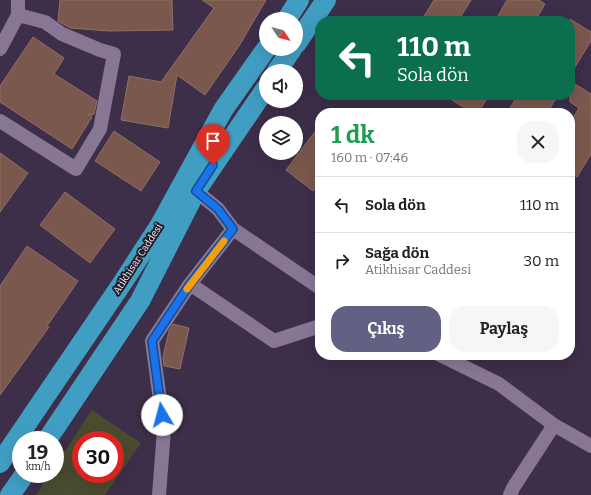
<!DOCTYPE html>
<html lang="tr">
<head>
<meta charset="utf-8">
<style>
	:root { --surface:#fff; --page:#f6f6f6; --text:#222; --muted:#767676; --line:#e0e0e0; --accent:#626183 }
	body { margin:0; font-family:Bitter,serif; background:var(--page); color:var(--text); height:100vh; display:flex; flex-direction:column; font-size:15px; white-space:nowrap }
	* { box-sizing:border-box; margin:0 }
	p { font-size:13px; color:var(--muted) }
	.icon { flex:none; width:22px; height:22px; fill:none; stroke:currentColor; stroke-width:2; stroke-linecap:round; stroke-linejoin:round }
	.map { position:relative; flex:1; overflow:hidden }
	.details { position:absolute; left:315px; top:108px; width:260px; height:252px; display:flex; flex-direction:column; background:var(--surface); border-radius:16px; box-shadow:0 4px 16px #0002 }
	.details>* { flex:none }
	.top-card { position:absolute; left:315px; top:16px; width:260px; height:84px; border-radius:16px; box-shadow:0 4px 16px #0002; background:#0b6e4f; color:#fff; overflow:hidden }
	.needle { width:26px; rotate:126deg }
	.buttons { position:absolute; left:259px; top:12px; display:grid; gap:8px }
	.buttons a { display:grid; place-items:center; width:44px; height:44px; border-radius:50%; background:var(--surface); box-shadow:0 4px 16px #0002; font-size:20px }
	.speed { position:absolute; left:12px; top:431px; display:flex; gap:8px; font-size:20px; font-weight:700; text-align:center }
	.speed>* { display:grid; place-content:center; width:52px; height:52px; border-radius:50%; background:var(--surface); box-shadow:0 4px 16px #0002; line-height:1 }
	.speed small { font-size:10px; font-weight:400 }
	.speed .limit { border:6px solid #d22; background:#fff; color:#111 }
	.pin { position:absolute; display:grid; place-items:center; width:34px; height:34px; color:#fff; margin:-41px -17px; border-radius:50% 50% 50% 0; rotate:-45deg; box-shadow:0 0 4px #0007 }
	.pin .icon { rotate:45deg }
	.me { position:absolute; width:44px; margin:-22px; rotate:352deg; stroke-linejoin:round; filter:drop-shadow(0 0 3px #0008) }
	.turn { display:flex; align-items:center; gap:14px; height:84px; padding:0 16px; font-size:18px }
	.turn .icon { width:52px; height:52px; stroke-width:2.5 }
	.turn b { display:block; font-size:28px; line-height:34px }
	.round { display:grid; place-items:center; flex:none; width:42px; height:42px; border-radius:16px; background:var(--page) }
	.overview { display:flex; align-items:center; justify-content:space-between; height:68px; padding:0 16px }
	h1 { font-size:24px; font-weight:700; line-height:30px; color:#1e9e55 }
	.button { display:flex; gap:8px; margin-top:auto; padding:8px 16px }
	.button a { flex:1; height:46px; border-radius:16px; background:var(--accent); color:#fff; font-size:16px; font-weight:700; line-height:46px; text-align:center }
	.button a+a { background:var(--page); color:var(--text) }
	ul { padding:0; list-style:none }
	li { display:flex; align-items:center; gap:12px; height:56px; padding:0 16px; border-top:1px solid var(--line) }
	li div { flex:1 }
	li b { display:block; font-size:15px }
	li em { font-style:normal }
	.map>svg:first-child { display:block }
	.green { fill:#4a4c30; fill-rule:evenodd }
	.building { fill:#7a584d; stroke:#926f63 }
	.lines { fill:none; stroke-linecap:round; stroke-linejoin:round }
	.minor { stroke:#877795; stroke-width:14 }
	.highway { stroke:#419ec3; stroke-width:20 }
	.route-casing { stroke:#114b97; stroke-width:10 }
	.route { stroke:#1a73e8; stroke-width:7 }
	.slow { stroke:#f59e0b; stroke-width:7 }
	.labels { text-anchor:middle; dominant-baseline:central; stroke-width:4; stroke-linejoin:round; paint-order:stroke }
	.street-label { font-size:10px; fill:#f8f0fe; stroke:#201a26 }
</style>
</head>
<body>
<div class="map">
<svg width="591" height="495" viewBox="0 0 591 495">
	<rect width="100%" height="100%" fill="#3d2e49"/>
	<path class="green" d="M 92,410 L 141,443 L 105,495 L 36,495 L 50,474 L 55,474 L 55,466 ZM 81,440 L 115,440 L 115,474 L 81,474 Z"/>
	<path class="building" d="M 60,0 L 172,0 L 173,30 L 109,31 L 70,28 L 58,21 Z
		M 202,0 L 266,0 L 239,46 L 205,95 L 177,75 L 168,128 L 121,120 L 129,76 L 161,82 L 214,8 Z
		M 434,0 L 471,0 L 458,21 L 421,21 Z
		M 507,0 L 539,0 L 545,4 L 535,21 L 495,21 Z
		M 570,19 L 591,32 L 591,41 L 570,75 Z
		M 33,37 L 64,58 L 54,74 L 97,101 L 94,114 L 93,115 L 88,114 L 92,117 L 72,149 L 0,102 L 0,86 Z
		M 570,81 L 591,94 L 591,154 L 577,177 L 570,172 L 570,123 L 579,108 L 570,102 Z
		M 444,95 L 489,95 L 478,113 L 473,113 Z
		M 518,95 L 558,95 L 547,113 L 507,113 Z
		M 320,125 L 320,182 L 313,191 L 286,170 Z
		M 114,131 L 160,162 L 141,191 L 95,161 Z
		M 0,153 L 28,173 L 0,212 Z
		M 65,192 L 115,229 L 90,263 L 40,225 Z
		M 27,246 L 78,281 L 47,326 L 49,327 L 0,395 L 0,286 Z
		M 173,324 L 189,328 L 180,369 L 164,366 L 163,357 L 169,331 Z"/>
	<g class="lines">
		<path class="minor" d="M 0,49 L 18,15 L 18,0
			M 0,121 L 76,169 L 100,129 L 114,54 L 100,50 L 62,34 L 45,22 L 18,15
			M 196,191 L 218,209 L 233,229 L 190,284 L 274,341 L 320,326
			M 233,229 L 320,288
			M 440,355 L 499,384 L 554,425 L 591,446
			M 159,495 L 164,430 L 152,341 L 190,284
			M 510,495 L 513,488 L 554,425"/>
		<path class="highway" d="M 287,19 L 299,0
			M 296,44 L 326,0
			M 277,71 L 292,49
			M 47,440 L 140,301 L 196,191 L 266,88
			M 0,463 L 123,282 L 160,225 L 223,110 L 266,49
			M 10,495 L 25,474"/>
	</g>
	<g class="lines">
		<defs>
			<path id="route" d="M 162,415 L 152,341 L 190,284 L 233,229 L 218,209 L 196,191 L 213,165"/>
		</defs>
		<use href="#route" class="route-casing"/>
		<use href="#route" class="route"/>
		<path class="slow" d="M 187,289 L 224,241"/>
	</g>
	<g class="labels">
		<g class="street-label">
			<text transform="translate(138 259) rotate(-57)">Atikhisar Caddesi</text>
		</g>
	</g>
</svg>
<div class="buttons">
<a><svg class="needle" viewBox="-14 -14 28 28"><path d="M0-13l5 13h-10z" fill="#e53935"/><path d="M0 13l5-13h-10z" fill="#767676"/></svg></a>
<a><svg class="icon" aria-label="sound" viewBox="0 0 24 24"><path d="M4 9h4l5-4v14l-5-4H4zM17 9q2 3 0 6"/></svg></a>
<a><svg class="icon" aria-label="layers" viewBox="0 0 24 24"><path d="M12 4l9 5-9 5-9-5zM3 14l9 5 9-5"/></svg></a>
</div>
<div class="speed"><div>19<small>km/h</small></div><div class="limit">30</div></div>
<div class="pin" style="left:213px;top:165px;background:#d93025"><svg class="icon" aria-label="arrive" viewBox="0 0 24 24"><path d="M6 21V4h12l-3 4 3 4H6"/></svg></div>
<svg class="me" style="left:162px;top:415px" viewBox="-20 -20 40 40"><circle r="19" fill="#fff"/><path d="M0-13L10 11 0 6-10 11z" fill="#1a73e8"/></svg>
<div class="top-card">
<div class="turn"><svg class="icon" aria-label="left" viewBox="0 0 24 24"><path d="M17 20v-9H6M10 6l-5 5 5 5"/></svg><div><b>110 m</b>Sola dön</div></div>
</div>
<section class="details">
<div class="overview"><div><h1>1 dk</h1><p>160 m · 07:46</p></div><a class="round"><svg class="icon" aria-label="close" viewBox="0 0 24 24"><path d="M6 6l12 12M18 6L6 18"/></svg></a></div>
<ul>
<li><svg class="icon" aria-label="left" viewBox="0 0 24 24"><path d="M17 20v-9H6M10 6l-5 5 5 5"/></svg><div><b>Sola dön</b></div><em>110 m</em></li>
<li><svg class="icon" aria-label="right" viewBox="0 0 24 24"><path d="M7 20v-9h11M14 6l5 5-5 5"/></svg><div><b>Sağa dön</b><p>Atikhisar Caddesi</p></div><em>30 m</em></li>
</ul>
<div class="button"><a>Çıkış</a><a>Paylaş</a></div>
</section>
</div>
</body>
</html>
